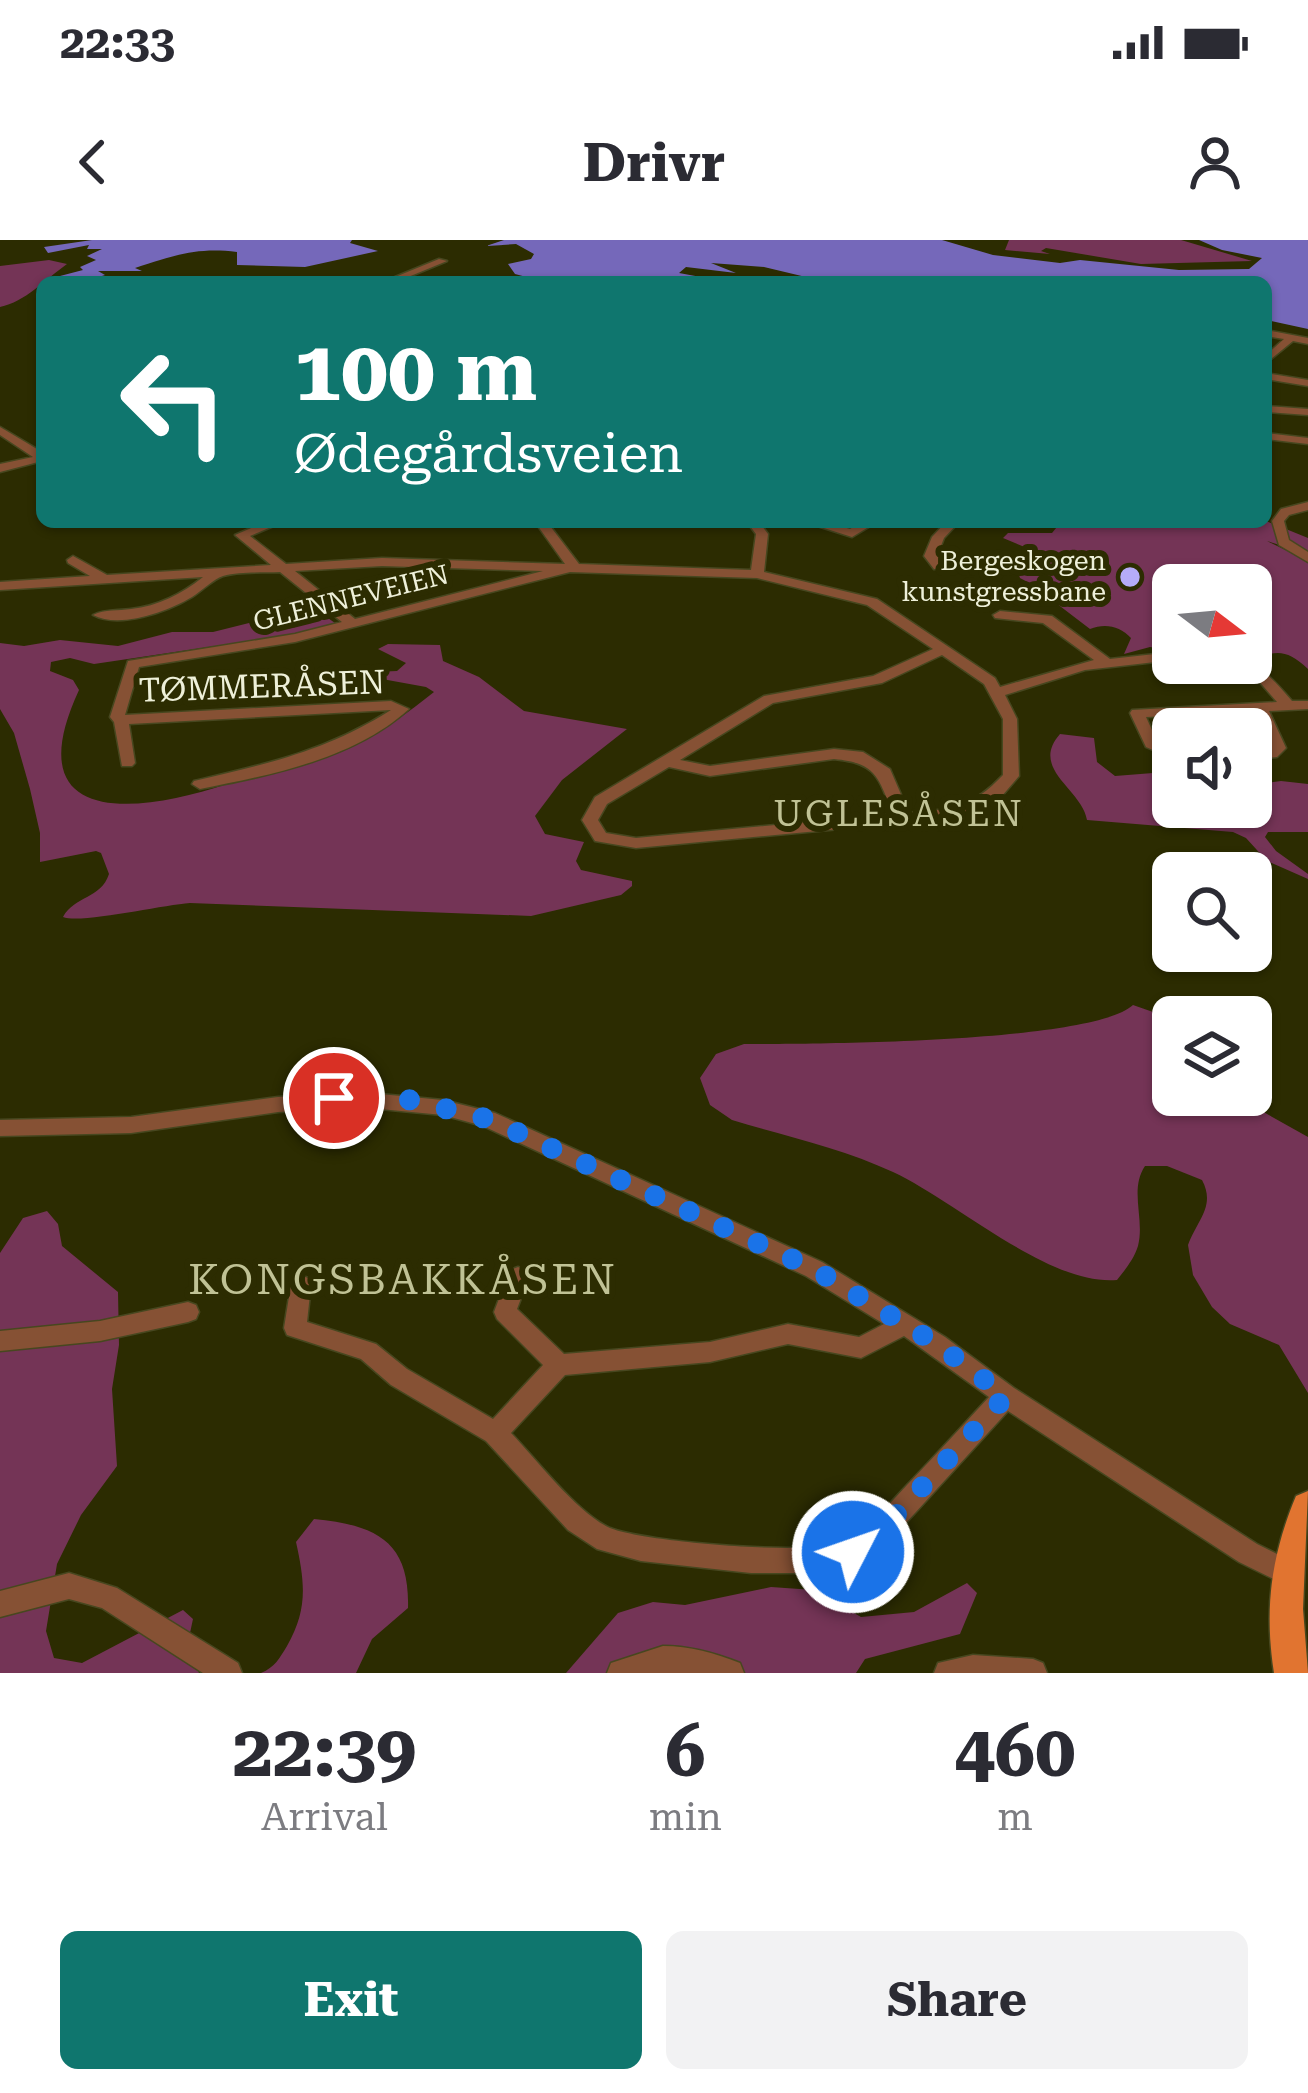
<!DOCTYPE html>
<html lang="en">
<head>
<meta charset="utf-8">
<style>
	:root { --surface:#fff; --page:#f2f2f3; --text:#2b2b33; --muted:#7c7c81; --accent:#0f766e }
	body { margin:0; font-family:"Roboto Serif",serif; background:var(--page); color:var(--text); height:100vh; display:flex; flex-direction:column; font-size:45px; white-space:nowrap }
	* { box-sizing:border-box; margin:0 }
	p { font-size:39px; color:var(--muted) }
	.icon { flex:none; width:66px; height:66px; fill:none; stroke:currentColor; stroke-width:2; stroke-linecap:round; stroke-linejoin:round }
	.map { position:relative; height:1433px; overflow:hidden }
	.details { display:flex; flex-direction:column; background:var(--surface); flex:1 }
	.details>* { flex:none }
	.banner { position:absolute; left:36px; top:36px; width:1236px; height:252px; border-radius:18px; box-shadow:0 3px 9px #0004; background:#0f766e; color:#fff; overflow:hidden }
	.needle { width:78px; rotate:106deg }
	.controls { position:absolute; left:1152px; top:324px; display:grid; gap:24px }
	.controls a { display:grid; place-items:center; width:120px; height:120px; border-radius:18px; background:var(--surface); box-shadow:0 3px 9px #0004; font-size:60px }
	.pin { position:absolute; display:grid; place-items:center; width:102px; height:102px; color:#fff; margin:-51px; border:6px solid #fff; border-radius:50%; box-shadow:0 3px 12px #0007 }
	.me { position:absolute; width:132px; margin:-66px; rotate:49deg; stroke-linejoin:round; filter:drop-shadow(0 0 9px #0008) }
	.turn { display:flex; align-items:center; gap:42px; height:252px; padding:0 60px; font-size:54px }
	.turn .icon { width:156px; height:156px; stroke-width:2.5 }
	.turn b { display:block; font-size:84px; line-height:102px }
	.eta { display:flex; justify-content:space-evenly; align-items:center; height:204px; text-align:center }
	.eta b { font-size:72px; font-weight:700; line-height:84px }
	.action { display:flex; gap:24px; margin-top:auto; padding:24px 60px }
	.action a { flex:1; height:138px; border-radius:18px; background:var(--accent); color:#fff; font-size:48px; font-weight:700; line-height:138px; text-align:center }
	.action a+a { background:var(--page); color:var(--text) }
	.status { display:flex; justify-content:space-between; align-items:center; height:84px; padding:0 60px; background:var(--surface); direction:ltr }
	.status svg { height:33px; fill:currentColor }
	header { display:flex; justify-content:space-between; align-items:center; height:156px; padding:0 60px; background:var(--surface); font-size:54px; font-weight:700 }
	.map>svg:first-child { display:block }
	.green { fill:#743456 }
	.water { fill:#7568ba }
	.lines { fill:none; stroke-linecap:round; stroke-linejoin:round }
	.minor-casing { stroke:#47471f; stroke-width:3 }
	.major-casing { stroke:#47471f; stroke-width:3 }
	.minor { fill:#865134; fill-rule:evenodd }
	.major { fill:#e17430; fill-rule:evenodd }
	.route { stroke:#1a73e8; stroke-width:21; stroke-dasharray:0 37.8 }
	.poi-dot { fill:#b5acf8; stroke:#2c2c01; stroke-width:4.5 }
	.labels { text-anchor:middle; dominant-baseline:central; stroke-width:12; stroke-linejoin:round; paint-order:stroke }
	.far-poi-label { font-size:27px; fill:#eef0d9; stroke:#2c2c01; text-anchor:end }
	.far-street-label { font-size:27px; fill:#eef0d9; stroke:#2c2c01 }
	.street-label { font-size:33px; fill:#eef0d9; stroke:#2c2c01 }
	.neighbourhood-label { font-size:36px; letter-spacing:3px; fill:#c0c295; stroke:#2c2c01 }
	.near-neighbourhood-label { font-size:42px; letter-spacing:3px; fill:#c0c295; stroke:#2c2c01 }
</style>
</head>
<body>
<div class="status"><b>22:33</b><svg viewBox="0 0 49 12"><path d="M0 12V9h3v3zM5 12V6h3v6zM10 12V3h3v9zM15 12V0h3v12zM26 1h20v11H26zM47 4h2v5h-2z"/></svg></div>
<header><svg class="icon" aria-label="back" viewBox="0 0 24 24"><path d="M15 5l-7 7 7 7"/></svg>Drivr<svg class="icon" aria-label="person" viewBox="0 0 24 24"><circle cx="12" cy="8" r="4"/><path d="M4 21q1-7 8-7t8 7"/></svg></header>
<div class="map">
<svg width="1308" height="1433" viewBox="0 0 1308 1433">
	<rect width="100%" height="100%" fill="#2c2c01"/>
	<path class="green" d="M 1009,0 L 1181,0 L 1252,21 L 1141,24 L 1046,8 L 1041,11 L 1050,14 L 1005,10 Z
		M 49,20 L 67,24 C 46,39 25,62 0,67 L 0,26 Z
		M 1266,281 L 1308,298 L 1308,314 L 1267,301 L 1308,321 L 1308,429 C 1286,408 1275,410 1251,421 L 1251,345 L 1173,345 L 1173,411 L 1150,407 L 1124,414 L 1131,398 C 1120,386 1105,383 1090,389 L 1052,360 L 1052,355 L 1020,338 L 1018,332 L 1029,314 L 1027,308 L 1003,298 L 1008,293 L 1052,293 L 1061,282 Z
		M 325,376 L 335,383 L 297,394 L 94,424 L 70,418 L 51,422 L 50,431 L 73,440 L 79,450 C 15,588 138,574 227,544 C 268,531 310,527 350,508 C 379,494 409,472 434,452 L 426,447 L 371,437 L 375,432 L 397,431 L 406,423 L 378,409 L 388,404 L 440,405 L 443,421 L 479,437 L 524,471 L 627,489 L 562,540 L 535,576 L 545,594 L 584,602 L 576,621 L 581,630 L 632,641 L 632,646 L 621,655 L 531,676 L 190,663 C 162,665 81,684 63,677 C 74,656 101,659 109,634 L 101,613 L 96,611 L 40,622 L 40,593 L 30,549 L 14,493 L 0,469 L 0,403 L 24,406 L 60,400 L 118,406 L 172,392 L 213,392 L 253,382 L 288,389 Z
		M 1060,494 L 1094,498 L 1097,522 L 1115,536 L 1153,533 L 1173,542 L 1173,567 L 1251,567 L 1251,545 L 1281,541 L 1308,544 L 1308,592 L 1268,592 L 1265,597 L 1276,611 L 1308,634 L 1308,639 L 1267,621 L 1246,598 L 1233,592 L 1087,580 C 1082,549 1029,529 1060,494 Z
		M 1133,765 L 1173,779 L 1173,855 L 1233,855 L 1308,897 L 1308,1153 L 1279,1105 L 1230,1084 L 1212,1067 L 1193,1035 L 1188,1005 C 1197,980 1216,966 1202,940 L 1167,926 L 1145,926 C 1129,950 1145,979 1138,1006 C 1134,1019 1125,1030 1117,1040 C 1049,1046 957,962 893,932 C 842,908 785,896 732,880 L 710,865 L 700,838 L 716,814 L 744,804 C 812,804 1092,803 1133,765 Z
		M 47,971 L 58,984 L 62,1006 L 118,1052 L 119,1105 L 112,1149 L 117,1226 L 81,1275 L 57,1324 L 46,1391 L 54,1418 L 82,1423 L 183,1370 L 193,1379 L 187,1407 L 199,1433 L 0,1433 L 0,1013 L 23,978 Z
		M 314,1279 C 376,1285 410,1301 408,1368 L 372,1399 L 356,1433 L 261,1433 C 275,1427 279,1419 287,1406 C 308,1369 305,1343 296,1302 Z
		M 967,1343 L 977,1353 L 960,1394 L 865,1419 L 856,1433 L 566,1433 L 618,1373 L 653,1362 L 685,1365 L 771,1347 L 814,1350 L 861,1377 L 914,1372 Z"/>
	<path class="water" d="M 92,0 L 352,0 L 350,3 L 378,11 L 305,27 L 237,25 L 237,12 C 195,7 173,16 135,28 L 142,31 L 98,31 L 105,35 L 86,41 L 60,36 L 83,30 L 80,27 L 96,20 L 87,16 L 102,9 L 87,9 L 89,5 L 48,13 L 44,7 Z
		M 504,0 L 942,0 L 993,15 L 1060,23 L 1080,20 L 1179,30 L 1249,29 L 1262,18 L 1222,10 L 1199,0 L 1308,0 L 1308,89 L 1266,80 L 1266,42 L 796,42 L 810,38 L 764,27 L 711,23 L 736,33 L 686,27 L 679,33 L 728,42 L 529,42 L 530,38 L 515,34 L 508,24 L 531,19 L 534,14 L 516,4 L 486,6 Z"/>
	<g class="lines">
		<defs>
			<path id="minor" d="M 439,19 L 447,21 L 396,42 L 383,42 Z
				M 1266,90 L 1308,98 L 1308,104 L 1293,101 L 1266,123 L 1266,115 L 1284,99 L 1266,96 Z
				M 1266,133 L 1308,140 L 1308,146 L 1266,139 Z
				M 1266,166 L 1308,169 L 1308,175 L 1266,172 Z
				M 0,187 L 42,212 L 42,221 L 0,232 L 0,224 L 33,217 L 0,195 Z
				M 1266,193 L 1308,198 L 1308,204 L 1266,199 Z
				M 1308,262 L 1308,270 L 1289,275 L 1284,281 L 1289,300 L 1308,312 L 1308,322 L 1279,305 L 1272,281 L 1281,269 Z
				M 265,282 L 283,282 L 250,296 L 286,324 L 382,318 L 565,324 L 535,282 L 547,282 L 579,324 L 751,330 L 756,294 L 747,282 L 759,282 L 768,294 L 764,332 L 877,359 L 995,438 L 1000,447 L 1094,420 L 1043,383 L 995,378 L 993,375 L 1000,371 L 1052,376 L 1110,419 L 1173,412 L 1173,420 L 1085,430 L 1005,455 L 1017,479 L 1019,536 L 995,564 L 957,578 L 636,608 L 595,601 L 582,580 L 595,557 L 764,456 L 873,436 L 933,409 L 867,365 L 757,338 L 570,332 L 295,402 L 139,427 L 125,475 L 391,461 L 409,469 C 354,519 271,535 200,549 L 192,544 L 194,541 C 267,524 326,511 391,470 L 129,484 L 135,523 L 132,526 L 122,526 L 114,482 L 110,477 L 128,421 L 295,394 L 342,382 L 280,332 C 262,333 240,331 223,336 C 213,339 202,351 192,357 C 167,372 119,389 93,375 C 105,369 118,371 131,369 C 158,366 182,354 203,337 L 0,350 L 0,342 L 90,336 L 68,323 L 67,320 L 73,316 L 107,335 L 271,325 L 235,295 ZM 382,326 L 543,331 L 355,379 L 295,331 ZM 942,415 L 984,444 L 1003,479 L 1003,535 C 972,568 952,569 909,573 L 890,529 L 863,512 L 834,509 L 710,526 L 680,520 L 773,463 L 882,443 ZM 834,519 C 877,523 878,537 893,574 L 636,598 L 606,593 L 598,580 L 607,564 L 669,527 L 710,536 Z
				M 805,282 L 825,282 L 850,289 L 862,282 L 877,282 L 852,297 Z
				M 946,282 L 959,282 L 944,298 L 937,316 L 942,322 L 1038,317 L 1044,321 L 1038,325 L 934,329 L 924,316 L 932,297 Z
				M 1234,423 C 1262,423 1274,441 1292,461 L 1308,461 L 1308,469 L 1269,471 L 1286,508 L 1277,517 L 1251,520 L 1251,510 L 1270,507 L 1254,472 L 1146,477 L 1157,501 L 1173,508 L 1173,519 L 1146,507 L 1130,473 L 1132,470 L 1277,462 L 1257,439 Z
				M 359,852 L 443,860 L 495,873 L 822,1022 L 945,1097 L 1014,1148 L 1257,1304 L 1295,1323 L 1299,1332 L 1295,1341 L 1286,1345 L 1239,1322 L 1008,1171 L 894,1296 L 862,1321 L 830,1333 L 751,1333 L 641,1321 L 597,1309 L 568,1290 L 486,1201 L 391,1145 L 361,1119 L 287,1095 L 284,1088 L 292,1038 L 300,1035 L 308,1038 L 311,1045 L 307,1082 L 376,1104 L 407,1129 L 493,1179 L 543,1125 L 497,1079 L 494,1072 L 510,1030 L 518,1027 L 526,1030 L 529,1037 L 517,1069 L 564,1114 L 710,1102 L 788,1084 L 859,1097 L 884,1084 L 806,1036 L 483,886 L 443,875 L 359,867 L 278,872 L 131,893 L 0,896 L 0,880 L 131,877 L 278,857 ZM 904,1096 L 989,1157 C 962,1186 935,1216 907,1245 C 889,1264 870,1287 847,1301 C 818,1317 643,1302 610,1288 C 577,1273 537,1220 511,1193 L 565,1135 L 710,1122 L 788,1104 L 861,1118 Z
				M 188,1062 L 196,1065 L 199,1072 L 196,1079 L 188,1082 L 100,1101 L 0,1111 L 0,1091 L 100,1081 Z
				M 69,1333 L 117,1348 L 238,1423 L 242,1433 L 203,1433 L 102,1368 L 69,1359 L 0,1377 L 0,1351 Z
				M 663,1406 C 690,1406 715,1413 740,1423 L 744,1433 L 607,1433 L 611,1423 Z
				M 973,1415 L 1033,1419 L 1043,1423 L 1047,1433 L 934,1433 L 938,1423 Z"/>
			<path id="major" d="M 1308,1251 L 1303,1369 L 1308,1433 L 1274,1433 C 1264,1369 1271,1316 1296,1256 Z"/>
		</defs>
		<use href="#minor" class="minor-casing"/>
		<use href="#major" class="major-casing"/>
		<use href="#minor" class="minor"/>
		<use href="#major" class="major"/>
	</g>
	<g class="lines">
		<path class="route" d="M 334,858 L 406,859 L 488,879 L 814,1029 L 937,1104 L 1006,1156 L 885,1287 L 853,1312"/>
	</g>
	<circle class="poi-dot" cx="1130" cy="337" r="12"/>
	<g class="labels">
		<g class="far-poi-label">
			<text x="1106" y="321">Bergeskogen<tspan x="1106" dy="31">kunstgressbane</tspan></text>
		</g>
		<g class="far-street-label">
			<text transform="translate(351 358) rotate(-14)">GLENNEVEIEN</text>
		</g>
		<g class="street-label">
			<text transform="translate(262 446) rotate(-2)">TØMMERÅSEN</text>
		</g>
		<g class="neighbourhood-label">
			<text x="899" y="574">UGLESÅSEN</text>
		</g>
		<g class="near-neighbourhood-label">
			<text x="403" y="1039">KONGSBAKKÅSEN</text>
		</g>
	</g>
</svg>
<div class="controls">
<a><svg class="needle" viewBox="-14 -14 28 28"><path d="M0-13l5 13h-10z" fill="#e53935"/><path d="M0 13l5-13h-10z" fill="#7c7c81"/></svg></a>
<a><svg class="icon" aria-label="sound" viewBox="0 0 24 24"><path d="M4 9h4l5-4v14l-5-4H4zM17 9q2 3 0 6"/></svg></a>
<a><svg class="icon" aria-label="search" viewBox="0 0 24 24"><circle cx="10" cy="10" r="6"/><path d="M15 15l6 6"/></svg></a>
<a><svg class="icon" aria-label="layers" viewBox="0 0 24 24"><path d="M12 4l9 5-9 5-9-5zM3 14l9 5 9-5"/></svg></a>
</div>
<div class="pin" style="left:334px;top:858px;background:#d93025"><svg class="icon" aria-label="arrive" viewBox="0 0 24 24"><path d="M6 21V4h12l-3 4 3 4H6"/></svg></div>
<svg class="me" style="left:853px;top:1312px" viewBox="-20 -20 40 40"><circle r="17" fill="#1a73e8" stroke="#fff" stroke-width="3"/><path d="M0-11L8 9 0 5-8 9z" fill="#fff"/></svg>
<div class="banner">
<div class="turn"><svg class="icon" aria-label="left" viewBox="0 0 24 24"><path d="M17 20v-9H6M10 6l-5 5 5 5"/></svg><div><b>100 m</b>Ødegårdsveien</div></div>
</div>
</div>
<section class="details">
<div class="eta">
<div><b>22:39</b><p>Arrival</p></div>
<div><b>6</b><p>min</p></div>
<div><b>460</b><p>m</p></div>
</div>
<div class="action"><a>Exit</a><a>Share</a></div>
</section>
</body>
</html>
